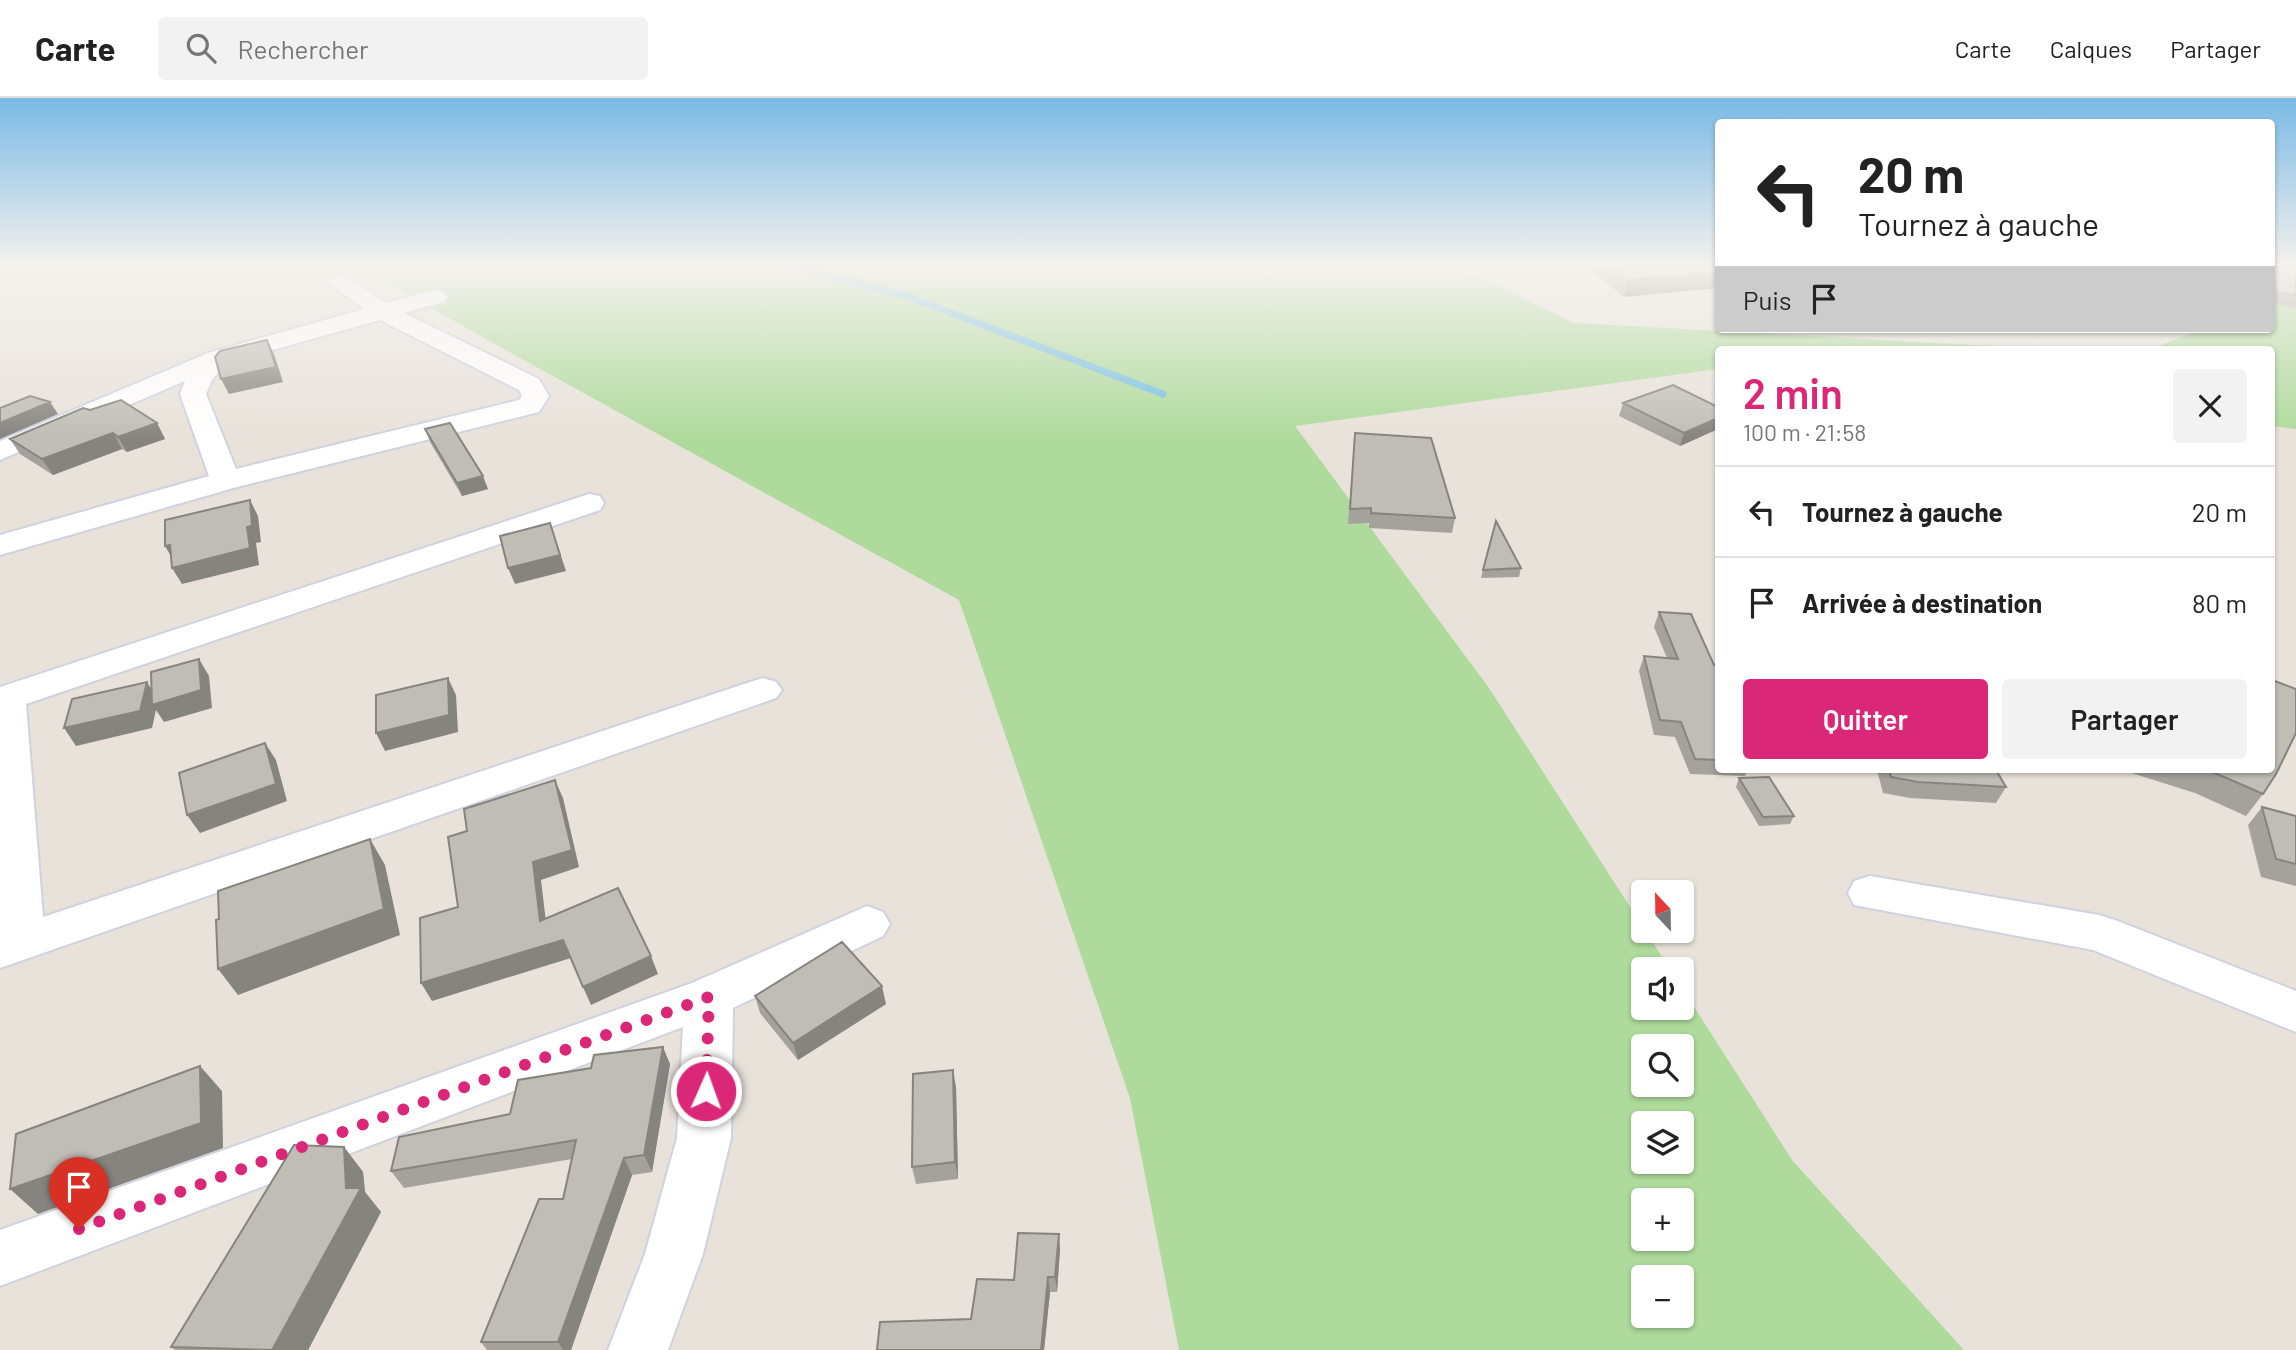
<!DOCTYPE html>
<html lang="fr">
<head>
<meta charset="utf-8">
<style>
	:root { --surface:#fff; --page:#f2f2f2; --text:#222; --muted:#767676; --line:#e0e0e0; --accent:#db2777 }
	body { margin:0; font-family:Barlow,sans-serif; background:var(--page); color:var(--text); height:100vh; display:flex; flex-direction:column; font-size:26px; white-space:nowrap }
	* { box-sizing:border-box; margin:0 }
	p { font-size:23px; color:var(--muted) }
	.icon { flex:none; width:38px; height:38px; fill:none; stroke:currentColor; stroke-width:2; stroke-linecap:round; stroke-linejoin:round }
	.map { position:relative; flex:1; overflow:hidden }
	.drawer { position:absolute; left:1715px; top:248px; width:560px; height:427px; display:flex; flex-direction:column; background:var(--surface); border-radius:7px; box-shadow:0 2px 5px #0004 }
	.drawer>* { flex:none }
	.hud { position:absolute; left:1715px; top:21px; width:560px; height:214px; border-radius:7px; box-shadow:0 2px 5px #0004; background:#fff; color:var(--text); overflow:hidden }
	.needle { width:46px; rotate:338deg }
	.tools { position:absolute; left:1631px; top:782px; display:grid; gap:14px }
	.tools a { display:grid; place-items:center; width:63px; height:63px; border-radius:7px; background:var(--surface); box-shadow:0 2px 5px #0004; font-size:35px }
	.pin { position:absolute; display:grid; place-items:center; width:60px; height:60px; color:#fff; margin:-72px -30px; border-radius:50% 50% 50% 0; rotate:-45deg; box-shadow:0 0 7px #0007 }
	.pin .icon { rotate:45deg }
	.me { position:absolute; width:77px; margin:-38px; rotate:2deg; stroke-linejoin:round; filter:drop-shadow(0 0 5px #0008) }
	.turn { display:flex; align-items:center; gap:24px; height:147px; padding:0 28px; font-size:32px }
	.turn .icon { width:91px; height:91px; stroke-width:2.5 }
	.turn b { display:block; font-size:49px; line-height:60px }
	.then { display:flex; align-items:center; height:66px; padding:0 28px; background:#0003; gap:14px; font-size:26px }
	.round { display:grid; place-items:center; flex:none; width:74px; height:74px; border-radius:7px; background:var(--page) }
	.summary { display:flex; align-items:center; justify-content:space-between; height:119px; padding:0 28px }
	h1 { font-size:42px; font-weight:600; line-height:52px; color:var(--accent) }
	.action { display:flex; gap:14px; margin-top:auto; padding:14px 28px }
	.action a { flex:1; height:80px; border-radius:7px; background:var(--accent); color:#fff; font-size:28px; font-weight:600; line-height:80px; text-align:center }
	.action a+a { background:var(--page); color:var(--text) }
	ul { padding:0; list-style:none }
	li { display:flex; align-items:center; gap:21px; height:91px; padding:0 28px; border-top:2px solid var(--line) }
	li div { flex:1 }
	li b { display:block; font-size:26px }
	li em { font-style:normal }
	header { display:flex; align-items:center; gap:42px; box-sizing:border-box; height:98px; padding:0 35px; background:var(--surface); border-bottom:2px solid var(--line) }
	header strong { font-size:33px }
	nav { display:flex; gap:38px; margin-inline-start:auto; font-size:24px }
	.search { width:490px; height:63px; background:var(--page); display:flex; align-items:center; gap:18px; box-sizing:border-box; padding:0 24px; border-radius:7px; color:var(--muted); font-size:26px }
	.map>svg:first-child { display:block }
	.green { fill:#aeda9b; fill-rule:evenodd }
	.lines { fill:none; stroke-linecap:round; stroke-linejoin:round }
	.stream { stroke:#76c0e0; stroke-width:7 }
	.minor-casing { stroke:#cfd2df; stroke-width:4 }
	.minor { fill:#fff; fill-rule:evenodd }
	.wall { fill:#a5a29d }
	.shaded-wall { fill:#86847f }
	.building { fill:#c0bcb6; stroke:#86847f; stroke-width:2 }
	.route { stroke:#db2777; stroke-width:12; stroke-dasharray:0 21.6 }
</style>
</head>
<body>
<header>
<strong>Carte</strong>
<div class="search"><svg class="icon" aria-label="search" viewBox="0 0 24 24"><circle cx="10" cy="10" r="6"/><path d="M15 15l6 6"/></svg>Rechercher</div>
<nav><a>Carte</a><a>Calques</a><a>Partager</a></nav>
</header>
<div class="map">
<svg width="2296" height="1252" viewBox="0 0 2296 1252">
	<rect width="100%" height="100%" fill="#e8e2da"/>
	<path class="green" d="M 357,167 L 1456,167 L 1574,225 L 2065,252 L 1718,252 L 1718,271 L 1295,328 L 1489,590 L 1670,871 L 1643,872 L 1643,910 L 1682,910 L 1682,890 L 1792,1062 L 1964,1252 L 1179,1252 L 1130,1000 L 959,502 L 491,244 ZM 1643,948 L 1682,948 L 1682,987 L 1643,987 ZM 1643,1026 L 1682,1026 L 1682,1064 L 1643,1064 ZM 1643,1102 L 1682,1102 L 1682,1141 L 1643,1141 ZM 1643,1180 L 1682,1180 L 1682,1218 L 1643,1218 Z
		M 2296,194 L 2296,331 L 2272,328 L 2272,252 L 2149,252 L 2202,231 L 2272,231 L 2272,204 Z"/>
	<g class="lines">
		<path class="stream" d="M 789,167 L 910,199 L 1163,296"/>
		<defs>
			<path id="minor" d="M 341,178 L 349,180 L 386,205 L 435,192 L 443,194 L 447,199 L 443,204 L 404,215 L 539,281 L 549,298 L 539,314 L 237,389 L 0,457 L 0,437 L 209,378 L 180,296 L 185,283 L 0,362 L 0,343 L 208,255 L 364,211 L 329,185 L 333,180 ZM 380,222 L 519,292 L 522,298 L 519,302 L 236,371 L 206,296 L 212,282 L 226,265 Z
				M 589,396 L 600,398 L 604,405 L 600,412 L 26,606 L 43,819 L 750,584 L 763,580 L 776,584 L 782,592 L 776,600 L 0,870 L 0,589 Z
				M 1870,778 L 2099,817 L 2115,822 L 2296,893 L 2296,934 L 2093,852 L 1854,807 L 1848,795 L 1854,783 Z
				M 867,808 L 883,814 L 890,826 L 883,838 L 733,910 L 731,1040 L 703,1156 L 668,1252 L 608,1252 L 645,1156 L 677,1040 L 683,929 L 0,1188 L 0,1132 L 692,885 Z"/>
		</defs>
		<use href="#minor" class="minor-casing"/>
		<use href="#minor" class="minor"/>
	</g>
	<path class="wall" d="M 1584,167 L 1718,167 L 1624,199 Z
		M 2272,167 L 2296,167 L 2296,210 L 2272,206 Z
		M 1623,305 L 1718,309 L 1718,331 L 1680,348 L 1619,318 Z
		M 90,312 L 157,325 L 165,341 L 127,354 L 122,351 L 53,377 L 20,356 L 10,341 Z
		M 425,331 L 488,391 L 462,398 L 430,344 Z
		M 1355,335 L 1455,420 L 1452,435 L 1369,430 L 1369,425 L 1348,426 Z
		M 1521,470 L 1519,479 L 1481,480 L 1483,472 Z
		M 1659,514 L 1714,567 L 1718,568 L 1718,672 L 1747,672 L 1745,678 L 1690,676 L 1675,639 L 1654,637 L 1639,573 L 1644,558 L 1667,560 L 1654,529 Z
		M 1877,672 L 1996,672 L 2006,689 L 1996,705 L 1910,700 L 1883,695 Z
		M 2122,672 L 2272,672 L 2263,696 L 2246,718 L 2195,695 Z
		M 1739,680 L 1794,718 L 1790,726 L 1759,728 L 1736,689 Z
		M 2262,709 L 2296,718 L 2296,788 L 2261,779 L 2248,727 Z
		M 755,898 L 886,906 L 798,962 L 760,915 Z
		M 670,966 L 652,1074 L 632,1077 L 571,1252 L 487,1252 L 481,1244 L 563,1101 L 572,1061 L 404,1090 L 391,1073 L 510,1016 Z
		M 956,989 L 958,1081 L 916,1086 L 912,1069 Z
		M 344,1049 L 363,1074 L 365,1094 L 381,1114 L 308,1252 L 175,1252 L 171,1249 Z
		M 1060,1151 L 1057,1194 L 1050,1194 L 1044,1252 L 877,1252 L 971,1221 L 1014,1182 Z"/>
	<path class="shaded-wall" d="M 1718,174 L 1718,190 L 1624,199 L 1628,182 Z
		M 267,242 L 274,256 L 283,284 L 229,296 L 221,281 Z
		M 50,304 L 58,316 L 0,341 L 0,325 Z
		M 1718,320 L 1718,331 L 1680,348 L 1684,335 Z
		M 157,325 L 165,341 L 127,354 L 118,339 Z
		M 113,335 L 122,351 L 53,377 L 42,361 Z
		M 483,378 L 488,391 L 462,398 L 457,385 Z
		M 250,402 L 258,418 L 261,444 L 256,445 L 259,467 L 182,486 L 172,470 L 247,429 Z
		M 550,425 L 566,473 L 515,486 L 508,470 Z
		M 170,447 L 175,465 L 165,448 Z
		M 199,561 L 209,578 L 212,610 L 164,624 L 156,612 L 152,630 L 76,648 L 64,630 L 147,584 L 158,602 Z
		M 448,580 L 456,597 L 458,634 L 385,653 L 376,635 Z
		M 265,645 L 276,662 L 287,703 L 200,735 L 187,717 Z
		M 555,682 L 563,700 L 579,769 L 541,782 L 548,841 L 540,823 L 533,764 Z
		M 370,741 L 385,767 L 400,837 L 238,897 L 218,871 Z
		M 563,842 L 571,860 L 432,903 L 421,885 Z
		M 651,858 L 658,876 L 591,907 L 583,889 Z
		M 882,888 L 886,906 L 798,962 L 793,945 Z
		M 663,949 L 670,966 L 652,1074 L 644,1057 Z
		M 200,968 L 222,993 L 223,1050 L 38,1116 L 10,1091 Z
		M 953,972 L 956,989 L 958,1081 L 955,1064 Z
		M 344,1049 L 363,1074 L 365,1094 L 381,1114 L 308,1252 L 272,1252 L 346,1090 Z
		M 624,1060 L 632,1077 L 571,1252 L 563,1252 L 558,1244 Z
		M 1059,1136 L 1060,1151 L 1057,1194 L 1055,1179 Z
		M 1048,1179 L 1050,1194 L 1044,1252 L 1041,1252 Z"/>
	<path class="building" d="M 1609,167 L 1718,167 L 1718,174 L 1628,182 Z
		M 2272,167 L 2296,167 L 2296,197 L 2272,194 Z
		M 267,242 L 276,269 L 221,281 L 215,259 L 220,253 Z
		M 1673,287 L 1718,309 L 1718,320 L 1684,335 L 1623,305 Z
		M 30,298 L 50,304 L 0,325 L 0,310 Z
		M 121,302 L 157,325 L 118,339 L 113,335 L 42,361 L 10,341 L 83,310 L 90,312 Z
		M 450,325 L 483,378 L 457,385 L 425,331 Z
		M 1355,335 L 1431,340 L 1455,420 L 1371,415 L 1371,410 L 1350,411 Z
		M 250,402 L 252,428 L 247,429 L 250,450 L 172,470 L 170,447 L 165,448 L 165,422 Z
		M 1496,423 L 1521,470 L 1483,472 Z
		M 550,425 L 560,457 L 508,470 L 500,438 Z
		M 1659,514 L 1691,516 L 1714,567 L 1718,568 L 1718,662 L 1695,661 L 1681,624 L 1660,622 L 1644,558 L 1678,561 Z
		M 199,561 L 201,592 L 152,607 L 151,574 Z
		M 448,580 L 449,617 L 376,635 L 376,597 Z
		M 2272,582 L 2296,591 L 2296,635 L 2276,676 L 2263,696 L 2208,672 L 2272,672 Z
		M 147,584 L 140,613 L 64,630 L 72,601 Z
		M 265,645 L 276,686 L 187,717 L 179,675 Z
		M 1889,672 L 1996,672 L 2006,689 L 1918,684 L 1891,679 Z
		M 1769,679 L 1794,718 L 1763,719 L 1739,680 Z
		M 555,682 L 572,752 L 533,764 L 540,823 L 618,790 L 651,858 L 583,889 L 563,842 L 421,885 L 420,820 L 458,809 L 448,739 L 467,733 L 464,711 Z
		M 2262,709 L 2296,718 L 2296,766 L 2276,761 Z
		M 370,741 L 384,811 L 218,871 L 216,822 L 219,821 L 218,793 Z
		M 842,844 L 882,888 L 793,945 L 755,898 Z
		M 663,949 L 644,1057 L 624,1060 L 558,1244 L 481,1244 L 539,1101 L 563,1101 L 576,1042 L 391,1073 L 399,1039 L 510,1016 L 518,982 L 591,970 L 594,957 Z
		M 200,968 L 201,1025 L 10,1091 L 16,1036 Z
		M 953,972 L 955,1064 L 912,1069 L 913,976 Z
		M 294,1047 L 344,1049 L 346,1090 L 361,1090 L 272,1252 L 171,1249 Z
		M 1018,1135 L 1059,1136 L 1055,1179 L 1048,1179 L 1041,1252 L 877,1252 L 880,1224 L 971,1221 L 977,1181 L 1014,1182 Z"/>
	<linearGradient id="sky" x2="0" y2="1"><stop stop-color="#7ab9e5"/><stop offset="0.49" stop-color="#f5f2ee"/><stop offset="1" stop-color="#f5f2ee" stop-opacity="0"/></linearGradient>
	<rect width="2296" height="342" fill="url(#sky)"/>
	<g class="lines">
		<path class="route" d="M 79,1131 L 709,899 L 706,993"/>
	</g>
</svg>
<div class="tools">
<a><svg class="needle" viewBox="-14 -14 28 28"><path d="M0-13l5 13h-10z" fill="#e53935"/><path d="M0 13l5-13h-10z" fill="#767676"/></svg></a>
<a><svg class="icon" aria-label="sound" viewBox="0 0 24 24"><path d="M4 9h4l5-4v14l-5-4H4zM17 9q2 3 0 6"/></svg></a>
<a><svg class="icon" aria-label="search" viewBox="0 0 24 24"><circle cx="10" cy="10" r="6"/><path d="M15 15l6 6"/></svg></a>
<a><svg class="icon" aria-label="layers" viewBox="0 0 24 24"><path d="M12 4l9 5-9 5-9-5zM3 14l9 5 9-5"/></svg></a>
<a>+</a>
<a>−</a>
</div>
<div class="pin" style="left:79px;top:1131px;background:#d93025"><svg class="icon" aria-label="arrive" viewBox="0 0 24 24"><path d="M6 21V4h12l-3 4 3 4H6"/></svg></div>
<svg class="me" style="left:706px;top:993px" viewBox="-20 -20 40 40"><circle r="17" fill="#db2777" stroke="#fff" stroke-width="3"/><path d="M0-11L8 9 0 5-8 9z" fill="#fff"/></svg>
<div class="hud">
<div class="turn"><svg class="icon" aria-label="left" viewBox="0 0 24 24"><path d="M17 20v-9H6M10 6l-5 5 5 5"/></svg><div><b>20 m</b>Tournez à gauche</div></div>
<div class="then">Puis<svg class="icon" aria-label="arrive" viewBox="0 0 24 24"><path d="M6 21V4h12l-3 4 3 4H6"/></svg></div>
</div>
<section class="drawer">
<div class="summary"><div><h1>2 min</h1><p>100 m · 21:58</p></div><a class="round"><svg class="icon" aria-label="close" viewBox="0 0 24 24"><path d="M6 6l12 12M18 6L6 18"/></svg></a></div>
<ul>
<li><svg class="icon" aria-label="left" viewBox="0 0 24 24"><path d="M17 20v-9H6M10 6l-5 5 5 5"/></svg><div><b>Tournez à gauche</b></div><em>20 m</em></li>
<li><svg class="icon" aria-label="arrive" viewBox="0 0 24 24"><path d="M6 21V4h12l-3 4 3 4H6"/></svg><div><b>Arrivée à destination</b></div><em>80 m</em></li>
</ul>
<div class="action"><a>Quitter</a><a>Partager</a></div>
</section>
</div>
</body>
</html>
